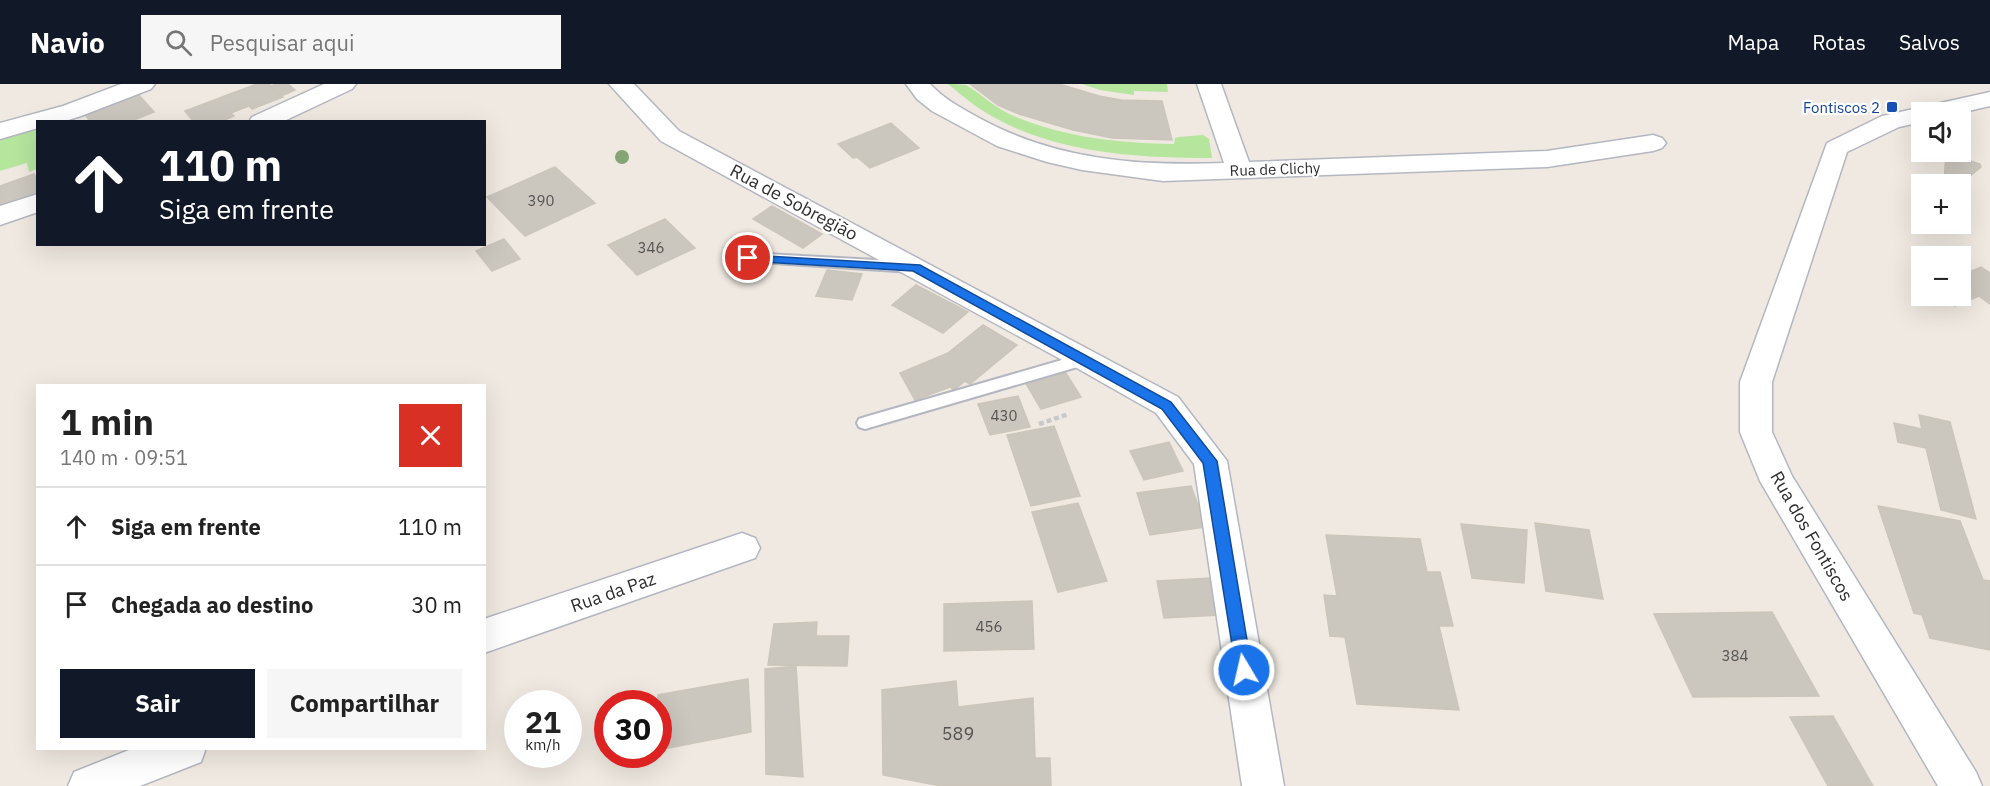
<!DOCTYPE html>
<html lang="pt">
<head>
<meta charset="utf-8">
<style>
	:root { --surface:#fff; --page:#f6f6f6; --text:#222; --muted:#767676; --line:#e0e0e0; --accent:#111827 }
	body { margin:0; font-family:"IBM Plex Sans",sans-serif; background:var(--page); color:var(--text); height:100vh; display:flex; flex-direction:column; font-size:22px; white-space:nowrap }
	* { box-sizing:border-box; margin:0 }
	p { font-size:20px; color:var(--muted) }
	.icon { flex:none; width:33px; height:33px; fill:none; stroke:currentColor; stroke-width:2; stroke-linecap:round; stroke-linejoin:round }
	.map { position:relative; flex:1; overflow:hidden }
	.details { position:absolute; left:36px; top:300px; width:450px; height:366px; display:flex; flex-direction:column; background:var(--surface); border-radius:0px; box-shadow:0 6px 24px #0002 }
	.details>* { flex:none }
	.guide { position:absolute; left:36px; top:36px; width:450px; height:126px; border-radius:0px; box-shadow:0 6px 24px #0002; background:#111827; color:#fff; overflow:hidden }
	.buttons { position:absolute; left:1911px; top:18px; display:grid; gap:12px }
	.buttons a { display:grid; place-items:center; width:60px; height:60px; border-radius:0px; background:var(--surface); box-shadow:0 6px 24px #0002; font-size:30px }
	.speed { position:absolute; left:504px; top:606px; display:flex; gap:12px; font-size:30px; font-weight:700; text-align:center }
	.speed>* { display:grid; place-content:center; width:78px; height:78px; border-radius:50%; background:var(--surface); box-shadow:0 6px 24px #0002; line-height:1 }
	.speed small { font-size:15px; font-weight:400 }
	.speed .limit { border:9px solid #d22; background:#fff; color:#111 }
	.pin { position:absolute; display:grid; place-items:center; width:51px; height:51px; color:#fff; margin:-26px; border:3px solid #fff; border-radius:50%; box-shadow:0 2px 6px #0007 }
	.me { position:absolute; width:66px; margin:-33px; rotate:351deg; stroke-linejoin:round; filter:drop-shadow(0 0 4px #0008) }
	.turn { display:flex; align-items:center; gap:21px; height:126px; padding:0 24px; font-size:27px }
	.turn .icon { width:78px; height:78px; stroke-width:2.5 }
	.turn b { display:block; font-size:42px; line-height:51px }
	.round { display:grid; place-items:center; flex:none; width:63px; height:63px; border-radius:0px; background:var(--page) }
	.overview { display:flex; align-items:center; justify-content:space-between; height:102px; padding:0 24px }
	h1 { font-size:36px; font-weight:700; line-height:45px }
	.action { display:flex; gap:12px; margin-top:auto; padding:12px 24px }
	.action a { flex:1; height:69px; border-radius:0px; background:var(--accent); color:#fff; font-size:24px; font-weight:700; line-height:69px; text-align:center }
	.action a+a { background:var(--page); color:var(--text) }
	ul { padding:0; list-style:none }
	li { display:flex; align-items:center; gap:18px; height:78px; padding:0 24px; border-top:2px solid var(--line) }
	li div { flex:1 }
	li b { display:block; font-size:22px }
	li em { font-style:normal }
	header { display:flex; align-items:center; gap:36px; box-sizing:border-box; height:84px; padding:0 30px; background:var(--accent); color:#fff }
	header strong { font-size:28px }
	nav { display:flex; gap:33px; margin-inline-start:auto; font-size:21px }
	.search { width:420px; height:54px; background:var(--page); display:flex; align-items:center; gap:15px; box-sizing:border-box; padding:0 21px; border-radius:0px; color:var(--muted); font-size:22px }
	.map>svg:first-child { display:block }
	.green { fill:#b6e59e }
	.building { fill:#cbc7bf; stroke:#cbc5ba; stroke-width:1.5 }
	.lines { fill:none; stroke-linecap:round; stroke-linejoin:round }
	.service-casing { stroke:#b4b7c1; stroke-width:4 }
	.minor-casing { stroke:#b4b7c1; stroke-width:3 }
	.tertiary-casing { stroke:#b4b7c1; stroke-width:3 }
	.path { stroke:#c9c9c9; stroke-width:4.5; stroke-dasharray:5 3; stroke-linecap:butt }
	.service { fill:#fff; fill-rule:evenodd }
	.minor { fill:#fff; fill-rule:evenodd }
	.tertiary { fill:#fff; fill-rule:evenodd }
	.tree { fill:#84a574 }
	.route { fill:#1a73e8; stroke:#114b97; stroke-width:1.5 }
	.transit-dot { fill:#1a4fb4; stroke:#fff; stroke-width:2 }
	.labels { text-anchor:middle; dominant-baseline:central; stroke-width:4.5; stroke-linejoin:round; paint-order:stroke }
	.far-transit-label { font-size:15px; fill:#164399; stroke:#fff; text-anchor:end }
	.far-street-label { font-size:15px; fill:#2e2e2e; stroke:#fff }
	.number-label { font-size:15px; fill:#555452 }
	.street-label { font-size:18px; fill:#2e2e2e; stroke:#fff }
	.near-number-label { font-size:18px; fill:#555452 }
</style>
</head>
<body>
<header>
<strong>Navio</strong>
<div class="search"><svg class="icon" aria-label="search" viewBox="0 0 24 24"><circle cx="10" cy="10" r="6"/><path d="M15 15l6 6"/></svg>Pesquisar aqui</div>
<nav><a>Mapa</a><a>Rotas</a><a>Salvos</a></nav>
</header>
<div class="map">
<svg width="1990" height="702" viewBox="0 0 1990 702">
	<rect width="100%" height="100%" fill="#efe9e1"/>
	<path class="green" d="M 948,0 C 953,0 962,0 966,1 C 983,11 997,26 1016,33 C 1068,54 1119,59 1174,60 L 1175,54 L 1179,53 L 1203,51 L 1209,55 L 1212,74 C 1133,74 1045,69 977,23 C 967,16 958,8 948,0 Z
		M 1082,0 L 1167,0 L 1168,8 L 1134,7 L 1134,11 L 1100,6 Z
		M 37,45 L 37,85 L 29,88 L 27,79 L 0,87 L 0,53 Z"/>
	<path class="building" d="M 257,0 L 269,0 L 283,13 L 252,25 L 249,22 L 241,25 L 227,11 Z
		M 276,0 L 288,0 L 295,6 L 281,12 L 271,2 Z
		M 970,0 L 1059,0 L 1099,12 L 1121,16 L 1162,17 L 1172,56 L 1112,54 L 1073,46 L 1019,30 L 998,21 Z
		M 138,10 L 154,28 L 129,38 L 87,38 L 90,37 L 82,27 Z
		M 227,11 L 241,25 L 231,29 L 234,32 L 220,38 L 194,38 L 185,27 Z
		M 891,39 L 919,64 L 870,84 L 857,73 L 853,74 L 838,60 Z
		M 1946,69 L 1980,80 L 1981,83 L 1969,93 L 1963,107 L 1960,107 L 1960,100 L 1944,100 Z
		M 555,83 L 595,119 L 525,152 L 487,113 Z
		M 34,90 L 38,96 L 38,115 L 0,128 L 0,102 Z
		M 1920,97 L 1933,100 L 1922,100 L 1922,127 L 1918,125 Z
		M 772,122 L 822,150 L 803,164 L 753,135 Z
		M 665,135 L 695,164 L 637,191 L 608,161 Z
		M 504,155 L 520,175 L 492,187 L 476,167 Z
		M 1981,183 L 1990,189 L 1990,220 L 1979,212 L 1955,222 L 1938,212 L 1960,212 L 1960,192 Z
		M 827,186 L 862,190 L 852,216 L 816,212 Z
		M 916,201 L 968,228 L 943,249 L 892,221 Z
		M 983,241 L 1017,261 L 970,300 L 965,297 L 954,306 L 950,303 L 915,316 L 900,289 L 948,269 Z
		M 1064,286 L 1081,313 L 1041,325 L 1025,298 Z
		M 1018,312 L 1030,343 L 990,351 L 978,320 Z
		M 1919,331 L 1950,338 L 1976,435 L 1941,426 L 1926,364 L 1898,358 L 1894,339 L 1922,345 Z
		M 1054,342 L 1080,412 L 1031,422 L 1007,351 Z
		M 1169,358 L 1183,387 L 1144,396 L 1130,367 Z
		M 1191,402 L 1206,443 L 1150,451 L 1137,409 Z
		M 1078,419 L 1107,497 L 1058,508 L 1032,428 Z
		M 1878,422 L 1960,437 L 1983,496 L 1990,497 L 1990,566 L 1930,554 L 1922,531 L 1914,529 Z
		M 1535,439 L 1589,446 L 1603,515 L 1546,507 Z
		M 1461,440 L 1527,446 L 1524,499 L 1472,494 Z
		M 1326,451 L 1420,455 L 1427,488 L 1440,488 L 1453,542 L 1439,542 L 1459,626 L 1357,620 L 1345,553 L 1330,552 L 1324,511 L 1337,512 Z
		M 1211,494 L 1220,531 L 1164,534 L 1157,497 Z
		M 1032,517 L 1034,565 L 944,567 L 944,520 Z
		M 1772,528 L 1819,612 L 1693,613 L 1654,530 Z
		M 817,538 L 816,552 L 849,552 L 847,582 L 768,581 L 774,540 Z
		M 796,582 L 803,693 L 766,690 L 765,585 Z
		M 748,595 L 751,648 L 658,666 L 658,611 Z
		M 956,597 L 958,623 L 1033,614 L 1035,674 L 1050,674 L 1051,702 L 941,702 L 883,691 L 882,606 Z
		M 1833,632 L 1873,702 L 1828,702 L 1790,633 Z"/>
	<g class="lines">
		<defs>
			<path id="service" d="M 748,169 L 912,178 L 919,183 L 912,188 L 743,177 L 741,174 Z
				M 1086,269 L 1091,271 L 1094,275 L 1091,279 L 865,345 L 859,343 L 857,339 L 859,335 L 865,333 Z"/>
			<path id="minor" d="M 121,0 L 155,0 L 151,5 L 81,32 L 62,38 L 38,38 L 38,44 L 0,55 L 0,39 L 63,22 Z
				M 324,0 L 356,0 L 352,5 L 282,38 L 249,38 L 252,33 Z
				M 609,0 L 634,0 L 679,47 L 1178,313 L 1227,377 L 1284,702 L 1242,702 L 1194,380 L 1156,329 L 1075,283 L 661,57 Z
				M 906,0 L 930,0 C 944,15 961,24 979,34 C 1056,76 1137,82 1224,79 L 1197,0 L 1221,0 L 1249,78 L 1547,67 L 1653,51 L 1662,54 L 1666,59 L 1662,64 L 1653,67 L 1547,83 L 1163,97 L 1082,86 L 1047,78 L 997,62 L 932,27 L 917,15 Z
				M 38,110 L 38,128 L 0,141 L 0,122 Z
				M 742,449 L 755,454 L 760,464 L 755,474 L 484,569 L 484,535 Z
				M 134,664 L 206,664 L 201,678 L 140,702 L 68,702 L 74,688 Z"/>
			<path id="tertiary" d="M 1990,8 L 1990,22 L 1960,29 L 1922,28 L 1922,38 L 1899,43 L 1847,68 L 1772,298 L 1772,348 L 1792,392 L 1976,688 L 1982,702 L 1938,702 L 1760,397 L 1740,348 L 1740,298 L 1827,59 L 1882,32 Z"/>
		</defs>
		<use href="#service" class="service-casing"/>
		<use href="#minor" class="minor-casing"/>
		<use href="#tertiary" class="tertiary-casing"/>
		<path class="path" d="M 1039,340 L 1069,330"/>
		<use href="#service" class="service"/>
		<use href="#minor" class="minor"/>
		<use href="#tertiary" class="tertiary"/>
	</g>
	<circle class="tree" cx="622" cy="73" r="7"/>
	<path class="route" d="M 748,171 L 920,181 L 1171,318 L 1217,377 L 1252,586 L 1250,591 L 1244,593 L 1239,591 L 1236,586 L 1203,379 L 1162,325 L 913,187 L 743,177 L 743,172 Z"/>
	<rect class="transit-dot" x="1886" y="17" width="12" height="12" rx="3"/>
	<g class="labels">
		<g class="far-transit-label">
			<text x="1880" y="23">Fontiscos 2</text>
		</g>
		<g class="far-street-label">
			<text transform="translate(1275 85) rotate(-2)">Rua de Clichy</text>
		</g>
		<g class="number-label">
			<text x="541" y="116">390</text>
			<text x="651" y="163">346</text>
			<text x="1004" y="331">430</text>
			<text x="989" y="542">456</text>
			<text x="1735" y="571">384</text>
		</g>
		<g class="street-label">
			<text transform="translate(794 118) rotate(28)">Rua de Sobregião</text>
			<text transform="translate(1812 452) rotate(60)">Rua dos Fontiscos</text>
			<text transform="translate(613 508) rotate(-19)">Rua da Paz</text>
		</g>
		<g class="near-number-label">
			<text x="958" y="649">589</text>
		</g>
	</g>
</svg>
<div class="buttons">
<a><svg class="icon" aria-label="sound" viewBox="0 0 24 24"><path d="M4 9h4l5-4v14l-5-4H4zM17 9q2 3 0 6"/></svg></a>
<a>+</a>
<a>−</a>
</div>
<div class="speed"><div>21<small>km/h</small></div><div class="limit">30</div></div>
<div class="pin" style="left:748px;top:174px;background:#d93025"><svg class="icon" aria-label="arrive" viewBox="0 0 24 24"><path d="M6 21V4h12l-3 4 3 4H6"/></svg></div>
<svg class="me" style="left:1244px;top:586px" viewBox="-20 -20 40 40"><circle r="17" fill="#1a73e8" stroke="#fff" stroke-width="3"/><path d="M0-11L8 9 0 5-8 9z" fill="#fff"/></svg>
<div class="guide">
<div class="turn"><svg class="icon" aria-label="ahead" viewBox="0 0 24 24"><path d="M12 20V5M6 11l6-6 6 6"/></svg><div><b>110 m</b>Siga em frente</div></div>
</div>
<section class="details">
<div class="overview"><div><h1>1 min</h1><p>140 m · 09:51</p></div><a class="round" style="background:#d93025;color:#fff"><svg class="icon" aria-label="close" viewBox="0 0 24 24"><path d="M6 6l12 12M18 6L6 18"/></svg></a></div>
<ul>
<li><svg class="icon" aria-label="ahead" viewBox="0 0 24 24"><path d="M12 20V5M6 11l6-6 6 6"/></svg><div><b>Siga em frente</b></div><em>110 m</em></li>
<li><svg class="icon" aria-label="arrive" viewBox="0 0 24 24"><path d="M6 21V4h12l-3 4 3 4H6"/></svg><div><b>Chegada ao destino</b></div><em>30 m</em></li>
</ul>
<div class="action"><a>Sair</a><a>Compartilhar</a></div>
</section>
</div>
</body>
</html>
